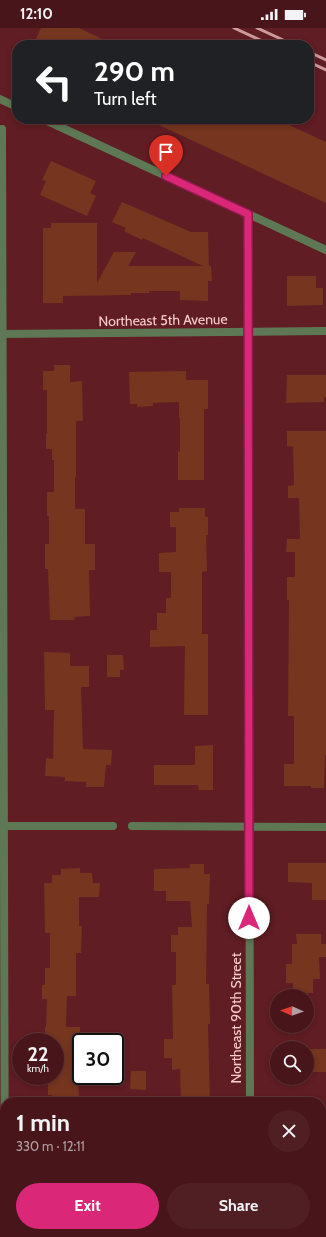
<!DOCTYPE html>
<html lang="en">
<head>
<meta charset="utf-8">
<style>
	:root { --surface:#48161a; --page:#4f1f23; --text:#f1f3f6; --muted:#b19fa2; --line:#603539; --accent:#db2777 }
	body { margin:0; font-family:Cabin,sans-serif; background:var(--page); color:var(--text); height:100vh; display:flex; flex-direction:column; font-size:15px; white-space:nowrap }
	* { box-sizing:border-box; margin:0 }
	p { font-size:13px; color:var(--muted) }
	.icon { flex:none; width:22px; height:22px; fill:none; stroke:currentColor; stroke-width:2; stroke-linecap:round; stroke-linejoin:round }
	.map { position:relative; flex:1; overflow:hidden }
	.side { position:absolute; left:0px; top:1069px; width:326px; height:140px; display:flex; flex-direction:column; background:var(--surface); border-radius:16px 16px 0 0; box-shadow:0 2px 6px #0003,0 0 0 1px var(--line) }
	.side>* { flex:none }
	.banner { position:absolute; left:12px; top:12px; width:302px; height:84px; border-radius:16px; box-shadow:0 2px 6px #0003,0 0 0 1px var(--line); background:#202124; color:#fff; overflow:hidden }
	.needle { width:26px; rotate:272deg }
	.controls { position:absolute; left:270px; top:961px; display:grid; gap:8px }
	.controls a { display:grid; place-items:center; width:44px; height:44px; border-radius:50%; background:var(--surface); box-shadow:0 2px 6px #0003,0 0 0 1px var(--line); font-size:20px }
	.speed { position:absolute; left:12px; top:1005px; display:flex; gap:8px; font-size:20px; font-weight:700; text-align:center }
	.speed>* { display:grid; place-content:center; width:52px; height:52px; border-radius:50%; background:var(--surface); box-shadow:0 2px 6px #0003,0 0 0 1px var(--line); line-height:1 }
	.speed small { font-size:10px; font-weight:400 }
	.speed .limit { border:2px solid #111; border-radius:6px; background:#fff; color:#111 }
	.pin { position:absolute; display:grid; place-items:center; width:34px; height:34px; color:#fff; margin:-41px -17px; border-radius:50% 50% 50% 0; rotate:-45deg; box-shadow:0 0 4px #0007 }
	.pin .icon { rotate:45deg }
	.me { position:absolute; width:44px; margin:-22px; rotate:0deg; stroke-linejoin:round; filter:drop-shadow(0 0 3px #0008) }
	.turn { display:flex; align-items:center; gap:14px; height:84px; padding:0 16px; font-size:18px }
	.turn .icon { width:52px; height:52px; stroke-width:2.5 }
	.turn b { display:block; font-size:28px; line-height:34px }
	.round { display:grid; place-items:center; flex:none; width:42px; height:42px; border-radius:21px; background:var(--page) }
	.headline { display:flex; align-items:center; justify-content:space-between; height:68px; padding:0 16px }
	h1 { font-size:24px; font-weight:700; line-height:30px }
	.action { display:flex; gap:8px; margin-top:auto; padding:8px 16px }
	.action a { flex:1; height:46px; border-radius:24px; background:var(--accent); color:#fff; font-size:16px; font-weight:700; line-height:46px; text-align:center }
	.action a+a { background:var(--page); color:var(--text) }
	.status { display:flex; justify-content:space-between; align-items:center; height:28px; padding:0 20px; background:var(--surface); direction:ltr }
	.status svg { height:11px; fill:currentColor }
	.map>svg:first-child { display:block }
	.building { fill:#75351f }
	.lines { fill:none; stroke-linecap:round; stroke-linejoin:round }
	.street { stroke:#5e7856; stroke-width:8 }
	.rail { stroke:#cc9b9c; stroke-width:3 }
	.route-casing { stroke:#8e194d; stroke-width:10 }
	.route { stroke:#db2777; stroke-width:7 }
	.labels { text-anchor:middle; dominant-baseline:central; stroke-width:4; stroke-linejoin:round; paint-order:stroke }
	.street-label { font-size:14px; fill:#f8cecd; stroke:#601d23 }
</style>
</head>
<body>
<div class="status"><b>12:10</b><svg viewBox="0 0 49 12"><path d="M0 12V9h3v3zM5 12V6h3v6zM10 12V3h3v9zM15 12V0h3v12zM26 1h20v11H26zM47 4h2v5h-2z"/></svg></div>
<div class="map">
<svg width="326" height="1209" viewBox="0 0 326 1209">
	<rect width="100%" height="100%" fill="#601d23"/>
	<path class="building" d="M 41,0 L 79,0 L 115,17 L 33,17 Z
		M 146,91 L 276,91 L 326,114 L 326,175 Z
		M 51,133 L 96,153 L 90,165 L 96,168 L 87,188 L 40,167 L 46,153 L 42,152 Z
		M 122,174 L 191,204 L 208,204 L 209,238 L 211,238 L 212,253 L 208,253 L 208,273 L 180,272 L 180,263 L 149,263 L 149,265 L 131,265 L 131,267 L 63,268 L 63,275 L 43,275 L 43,200 L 51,200 L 51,195 L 97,195 L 97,255 L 114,224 L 136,224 L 128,238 L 203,238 L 143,210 L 142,212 L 124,203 L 126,200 L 112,194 Z
		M 287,248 L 316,248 L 316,260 L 323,260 L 323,277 L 287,278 Z
		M 54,337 L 70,337 L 70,354 L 82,353 L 83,393 L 76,393 L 76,449 L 75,449 L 75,481 L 85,481 L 85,516 L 95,516 L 95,542 L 89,542 L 90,588 L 74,589 L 75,592 L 50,592 L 48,541 L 45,541 L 45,516 L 49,516 L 49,488 L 47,488 L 47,464 L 54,464 L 54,432 L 52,432 L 52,421 L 46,421 L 46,406 L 47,406 L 47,362 L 43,362 L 43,343 L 54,343 Z
		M 186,343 L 186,352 L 208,352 L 208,381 L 204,381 L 204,452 L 178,452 L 178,423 L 180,424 L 180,390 L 179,390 L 179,374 L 153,375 L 153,378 L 137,379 L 137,376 L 130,376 L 129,344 Z
		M 287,347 L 326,347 L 326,369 L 324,369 L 324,374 L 286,375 Z
		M 287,403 L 326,403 L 326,727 L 325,727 L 324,760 L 311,760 L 311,758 L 284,758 L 284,736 L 294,736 L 294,688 L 288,688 L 289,572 L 287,572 L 287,549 L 295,549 L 295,524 L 286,524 L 287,511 L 300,511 L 299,470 L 288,470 L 288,458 L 294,457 L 293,419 L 287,418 Z
		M 179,480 L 205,480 L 205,489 L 208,489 L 208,507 L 206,507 L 207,543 L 202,544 L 202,606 L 208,606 L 208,687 L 184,687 L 185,618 L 150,619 L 150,602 L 157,602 L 157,585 L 166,585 L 166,570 L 171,570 L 171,544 L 159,544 L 159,525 L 176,524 L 176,499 L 170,499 L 170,484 L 179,484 Z
		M 44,624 L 70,625 L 70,638 L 89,638 L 89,659 L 81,659 L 83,721 L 112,722 L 111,737 L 106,737 L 104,759 L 86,759 L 86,754 L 65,753 L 65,749 L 45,748 L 46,730 L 53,731 L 54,682 L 45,682 Z
		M 107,627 L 123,627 L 124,642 L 120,642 L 120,649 L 107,649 Z
		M 213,717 L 213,762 L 199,762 L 198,757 L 154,757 L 154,737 L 195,737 L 195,718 Z
		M 288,835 L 326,835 L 326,872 L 312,872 L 312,855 L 288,854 Z
		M 190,836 L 204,836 L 204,846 L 210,846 L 209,876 L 207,876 L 206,956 L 209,956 L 210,996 L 208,996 L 210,1074 L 181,1074 L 180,1041 L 172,1042 L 172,1030 L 164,1030 L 164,1011 L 173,1011 L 172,957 L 176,957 L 176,924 L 171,924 L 171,907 L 178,907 L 178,899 L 192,899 L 190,873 L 166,873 L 166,863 L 154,863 L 154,841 L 190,840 Z
		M 80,840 L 80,845 L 92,845 L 93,855 L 100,855 L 99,869 L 79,869 L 79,898 L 82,898 L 81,925 L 76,925 L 76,968 L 67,968 L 66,999 L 80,999 L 81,1037 L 78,1037 L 79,1074 L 52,1074 L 52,1067 L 48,1067 L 48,1051 L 55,1051 L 55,1013 L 45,1013 L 45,999 L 46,999 L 47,971 L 42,971 L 42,957 L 45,957 L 45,940 L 50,940 L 50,905 L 45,905 L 44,855 L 52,855 L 52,847 L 61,847 L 61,841 Z
		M 296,906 L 321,906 L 321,916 L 326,916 L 326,929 L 319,929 L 320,951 L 313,951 L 313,965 L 293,965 L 293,955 L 286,955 L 286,936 L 292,936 L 292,916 L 297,916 Z
		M 307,1021 L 326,1021 L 326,1044 L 307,1044 Z
		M 131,1043 L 146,1043 L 146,1062 L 130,1061 Z"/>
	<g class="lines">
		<path class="street" d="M 0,71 L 17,79
			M 43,91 L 326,222
			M 2,101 L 5,1209
			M 248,186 L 250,1074
			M 0,306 L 326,303
			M 0,798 L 113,798
			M 132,798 L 326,799
			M 251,1204 L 251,1209"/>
		<path class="rail" d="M 234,0 L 271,17
			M 257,0 L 294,17
			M 309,24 L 326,32
			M 309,34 L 326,42"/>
	</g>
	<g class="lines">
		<defs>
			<path id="route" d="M 166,148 L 248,186 L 249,890"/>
		</defs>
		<use href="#route" class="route-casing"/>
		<use href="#route" class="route"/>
	</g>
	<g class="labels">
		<g class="street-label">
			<text transform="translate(163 292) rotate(-1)">Northeast 5th Avenue</text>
			<text transform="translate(236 990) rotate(-90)">Northeast 90th Street</text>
		</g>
	</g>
</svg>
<div class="controls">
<a><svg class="needle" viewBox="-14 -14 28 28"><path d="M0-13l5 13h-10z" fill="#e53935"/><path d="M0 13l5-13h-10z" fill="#b19fa2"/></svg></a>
<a><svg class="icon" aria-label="search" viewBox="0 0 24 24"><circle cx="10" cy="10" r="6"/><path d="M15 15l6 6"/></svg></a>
</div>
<div class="speed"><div>22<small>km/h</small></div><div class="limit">30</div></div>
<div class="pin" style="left:166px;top:148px;background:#d93025"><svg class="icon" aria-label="arrive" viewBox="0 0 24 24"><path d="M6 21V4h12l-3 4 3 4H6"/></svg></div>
<svg class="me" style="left:249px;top:890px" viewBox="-20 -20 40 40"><circle r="19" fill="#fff"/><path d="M0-13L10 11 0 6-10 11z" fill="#db2777"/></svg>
<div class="banner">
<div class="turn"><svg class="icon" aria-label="left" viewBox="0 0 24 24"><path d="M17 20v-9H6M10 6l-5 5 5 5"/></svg><div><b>290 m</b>Turn left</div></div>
</div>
<section class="side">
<div class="headline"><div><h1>1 min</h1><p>330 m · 12:11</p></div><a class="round"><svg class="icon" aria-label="close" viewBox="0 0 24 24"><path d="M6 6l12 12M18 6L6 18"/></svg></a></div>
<div class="action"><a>Exit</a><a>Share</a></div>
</section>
</div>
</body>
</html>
